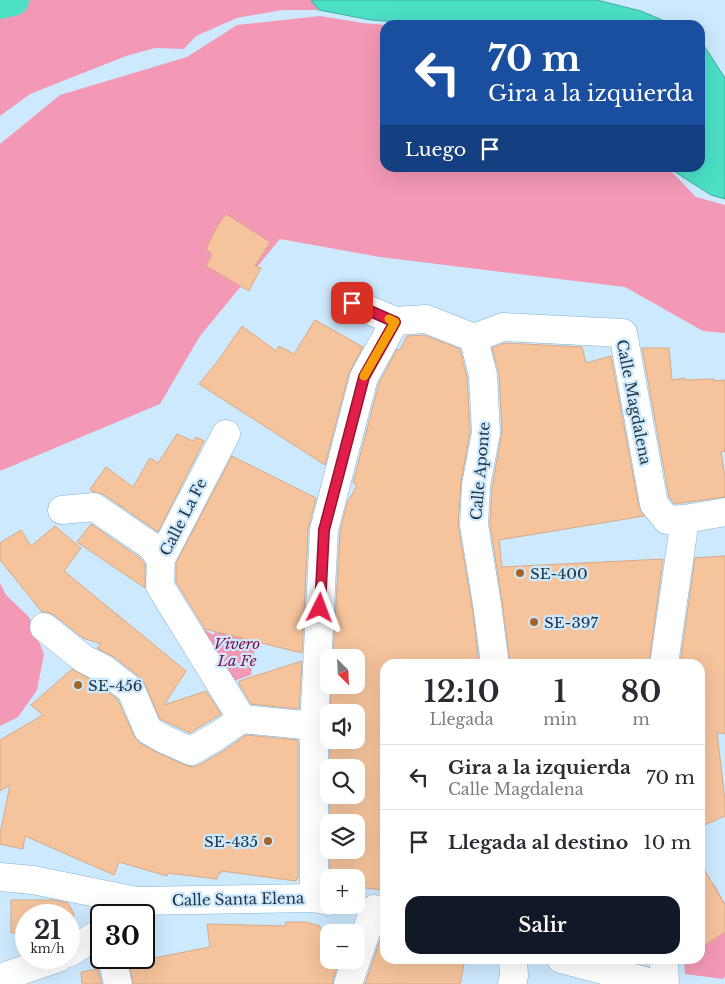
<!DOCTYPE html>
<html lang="es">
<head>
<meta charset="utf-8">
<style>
	:root { --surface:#fff; --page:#f2f2f3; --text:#2b2b33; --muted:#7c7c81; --line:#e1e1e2; --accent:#111827 }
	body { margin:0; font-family:"Libre Baskerville",serif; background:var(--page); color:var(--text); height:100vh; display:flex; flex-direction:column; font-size:19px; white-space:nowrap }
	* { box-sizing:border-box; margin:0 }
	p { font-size:16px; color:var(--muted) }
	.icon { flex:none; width:28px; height:28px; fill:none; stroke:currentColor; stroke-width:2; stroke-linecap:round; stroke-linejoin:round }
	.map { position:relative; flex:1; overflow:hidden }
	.side { position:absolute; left:380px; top:659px; width:325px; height:305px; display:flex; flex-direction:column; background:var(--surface); border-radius:15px; box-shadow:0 5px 20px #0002 }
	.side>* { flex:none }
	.hud { position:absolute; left:380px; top:20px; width:325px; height:152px; border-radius:15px; box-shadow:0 5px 20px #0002; background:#1a4fa0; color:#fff; overflow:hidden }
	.needle { width:32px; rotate:156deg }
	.tools { position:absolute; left:320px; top:649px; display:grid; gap:10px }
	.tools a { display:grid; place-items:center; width:45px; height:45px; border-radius:10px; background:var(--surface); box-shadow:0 5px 20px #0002; font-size:25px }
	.speed { position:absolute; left:15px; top:904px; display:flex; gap:10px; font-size:25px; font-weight:700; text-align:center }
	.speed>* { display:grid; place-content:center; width:65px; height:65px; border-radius:50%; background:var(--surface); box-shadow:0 5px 20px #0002; line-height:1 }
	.speed small { font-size:12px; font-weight:400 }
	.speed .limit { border:2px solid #111; border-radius:8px; background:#fff; color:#111 }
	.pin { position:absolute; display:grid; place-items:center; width:42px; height:42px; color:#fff; margin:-21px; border-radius:10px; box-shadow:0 2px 8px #0006 }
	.me { position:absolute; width:55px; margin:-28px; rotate:3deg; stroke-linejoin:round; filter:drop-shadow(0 0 4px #0008) }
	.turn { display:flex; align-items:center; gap:18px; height:105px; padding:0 25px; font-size:22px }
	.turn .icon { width:65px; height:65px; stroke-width:2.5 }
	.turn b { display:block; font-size:35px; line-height:42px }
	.then { display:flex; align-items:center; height:48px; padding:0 25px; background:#0003; gap:10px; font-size:19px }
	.eta { display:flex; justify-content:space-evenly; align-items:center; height:85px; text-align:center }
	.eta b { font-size:30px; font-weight:600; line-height:35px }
	.cta { display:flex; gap:10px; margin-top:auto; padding:10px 25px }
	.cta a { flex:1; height:58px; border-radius:15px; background:var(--accent); color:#fff; font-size:20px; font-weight:600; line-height:58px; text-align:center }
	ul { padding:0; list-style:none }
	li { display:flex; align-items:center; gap:15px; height:65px; padding:0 25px; border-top:1px solid var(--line) }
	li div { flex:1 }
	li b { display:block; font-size:19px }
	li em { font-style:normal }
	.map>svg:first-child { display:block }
	.green { fill:#f398b5 }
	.water { fill:#4bdfc6; stroke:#3fac9f }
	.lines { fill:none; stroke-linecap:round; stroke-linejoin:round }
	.canal { stroke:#4bdfc6; stroke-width:32 }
	.building { fill:#f5c39c; stroke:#d4aa8a }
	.minor-casing { stroke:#85b2d1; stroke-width:29 }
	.minor { stroke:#fff; stroke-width:28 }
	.route-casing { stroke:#92132f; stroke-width:12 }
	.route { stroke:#e11d48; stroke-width:9 }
	.slow { stroke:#f59e0b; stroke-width:9 }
	.poi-dot { fill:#a4652c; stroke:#cde9fd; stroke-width:2 }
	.labels { text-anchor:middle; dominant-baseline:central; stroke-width:4.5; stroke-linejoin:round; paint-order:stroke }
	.street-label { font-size:15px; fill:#243643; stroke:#cde9fd }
	.poi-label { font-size:15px; fill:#243643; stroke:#cde9fd; text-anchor:start }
	.park-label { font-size:15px; font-style:italic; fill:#880c48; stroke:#cde9fd }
</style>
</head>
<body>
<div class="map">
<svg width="725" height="984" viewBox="0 0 725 984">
	<rect width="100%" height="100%" fill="#cde9fd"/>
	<path class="green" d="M 0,0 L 326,0 L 319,10 L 282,10 L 237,18 L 196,36 L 184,49 L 155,48 L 126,56 L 30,94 L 0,116 Z
		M 320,16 L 363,23 L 385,25 L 385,168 L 668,168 L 696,197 L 725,205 L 725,333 L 703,331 L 625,287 L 380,257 L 280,239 L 200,336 L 160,404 L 0,471 L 0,144 L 60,95 L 187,57 L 237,25 Z
		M 0,583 L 6,595 L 29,617 L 44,654 L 37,690 L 18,717 L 0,726 Z
		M 199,626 L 213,635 L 215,632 L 228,635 L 231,632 L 256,637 L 251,675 L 233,681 Z
		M 714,884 L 725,904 L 725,976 L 723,979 L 685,974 L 684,959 L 700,959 L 700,889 Z"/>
	<path class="water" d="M 311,0 L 597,0 L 641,11 L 674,25 L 425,25 L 423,24 L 371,20 L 319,10 Z
		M 700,42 L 703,44 L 725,78 L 725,199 L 711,195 L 675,172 L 673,168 L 700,168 Z"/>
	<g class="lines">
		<path class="canal" d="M 0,3 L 13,0"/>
	</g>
	<path class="building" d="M 226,214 L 270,242 L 255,266 L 261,268 L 249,291 L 206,266 L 212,254 L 206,249 L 215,230 Z
		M 315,320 L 363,347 L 349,373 L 325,465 L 199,384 L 217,362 L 242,326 L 276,351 L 279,346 L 294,354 Z
		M 424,335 L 460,349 L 467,377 L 470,432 L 461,482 L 458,524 L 472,606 L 479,664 L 385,664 L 385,890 L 356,887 L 356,878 L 330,878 L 330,850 L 356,850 L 356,822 L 330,822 L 330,795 L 356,795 L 356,768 L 330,768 L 330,740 L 356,740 L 356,712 L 330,712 L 332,685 L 356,685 L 356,658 L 333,658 L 340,532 L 347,503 L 357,486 L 353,483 L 379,383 L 397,349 L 400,350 L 407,336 Z
		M 505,343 L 582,347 L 586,363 L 611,356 L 639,507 L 644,516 L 499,540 L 502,567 L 663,559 L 649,664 L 579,664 L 580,663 L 510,664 L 502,601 L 490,524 L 492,487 L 502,432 L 499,374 L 492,348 Z
		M 642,348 L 669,348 L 672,380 L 685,378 L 685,380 L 714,379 L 714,381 L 725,380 L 725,451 L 721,452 L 725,477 L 725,497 L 674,504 L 669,497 Z
		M 177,434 L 193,441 L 196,437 L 204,441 L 158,532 L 103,494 L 93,492 L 90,489 L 106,467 L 133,487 L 150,458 L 158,463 Z
		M 232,456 L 316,498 L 308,529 L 302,653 L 205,629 L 176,582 L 176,563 Z
		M 91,524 L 140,558 L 145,564 L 145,588 L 77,542 Z
		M 55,526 L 81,548 L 64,571 L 186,671 L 164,705 L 206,691 L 221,714 L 190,733 L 160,719 L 145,684 L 141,678 L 114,657 L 97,648 L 101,644 L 83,638 L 54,615 L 47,612 L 42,612 L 0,560 L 0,543 L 21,530 L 31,546 Z
		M 725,556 L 725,734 L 717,732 L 725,801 L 725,816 L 700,827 L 700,664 L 680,664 L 695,558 Z
		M 302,661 L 299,709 L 251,704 L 239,684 L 239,681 Z
		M 72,669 L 96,682 L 118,700 L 134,736 L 140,743 L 158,753 L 185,765 L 192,767 L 199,765 L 225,750 L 246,735 L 298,740 L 298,878 L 297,878 L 296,881 L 221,871 L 221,873 L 219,872 L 217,879 L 168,873 L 167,876 L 119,862 L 114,875 L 25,836 L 23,849 L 0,844 L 0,834 L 10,785 L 0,791 L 0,740 L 43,715 L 31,705 Z
		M 700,862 L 725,905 L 725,932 L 700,948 Z
		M 11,900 L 54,900 L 68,903 L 74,914 L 70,932 L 69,932 L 69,915 L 26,915 L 26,933 L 11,933 Z
		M 286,922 L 306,922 L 320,926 L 320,928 L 343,932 L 329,932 L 329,960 L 340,960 L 333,979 L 333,984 L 133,984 L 129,963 L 210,947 L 207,924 L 285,926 Z
		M 380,940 L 385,941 L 385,959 L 465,959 L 460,984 L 365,984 Z
		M 98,969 L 102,984 L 82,984 L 81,972 Z"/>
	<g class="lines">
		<defs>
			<path id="minor" d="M 352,303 L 395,321 L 426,319 L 474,338 L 503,327 L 623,333 L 654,504 L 667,520 L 685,519 L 725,512
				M 474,338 L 477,352 L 483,375 L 486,433 L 476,485 L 474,525 L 487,604 L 495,664
				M 226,434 L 161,559 L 160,586 L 242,719 L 314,726
				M 62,510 L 94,507 L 151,546 L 161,559
				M 44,627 L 84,659 L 104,669 L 131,690 L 148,730 L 164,739 L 191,751 L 217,736 L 242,719
				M 664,664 L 685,519
				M 0,877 L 33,880 L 136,901 L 314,898 L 329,901
				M 314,898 L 314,726 L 324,530 L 364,377 L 395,321
				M 69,953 L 101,932
				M 112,958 L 118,984
				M 561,959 L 656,984
				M 664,959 L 665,984
				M 0,978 L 58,958
				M 348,984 L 374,909
				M 512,984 L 514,976 L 513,959"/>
		</defs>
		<use href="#minor" class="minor-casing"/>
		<use href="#minor" class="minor"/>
	</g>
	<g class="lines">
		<defs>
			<path id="route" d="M 320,608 L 324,530 L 339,473 L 364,377 L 395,322 L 352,303"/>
		</defs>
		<use href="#route" class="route-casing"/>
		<use href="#route" class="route"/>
		<path class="slow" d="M 364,376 L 395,322 L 389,319"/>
	</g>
	<g class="poi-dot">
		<circle cx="520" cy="573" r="5"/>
		<circle cx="534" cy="622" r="5"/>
		<circle cx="78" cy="685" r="5"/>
		<circle cx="268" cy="841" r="5"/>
	</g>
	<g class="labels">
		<g class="street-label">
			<text transform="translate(634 402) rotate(79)">Calle Magdalena</text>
			<text transform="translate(480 471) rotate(-85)">Calle Aponte</text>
			<text transform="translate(183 517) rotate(-63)">Calle La Fe</text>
			<text transform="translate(238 899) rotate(-1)">Calle Santa Elena</text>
		</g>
		<g class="poi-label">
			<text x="530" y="573">SE-400</text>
			<text x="544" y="622">SE-397</text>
			<text x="88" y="685">SE-456</text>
			<text x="258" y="841" text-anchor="end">SE-435</text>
		</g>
		<g class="park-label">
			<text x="237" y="643">Vivero<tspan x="237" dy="17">La Fe</tspan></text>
		</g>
	</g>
</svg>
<div class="tools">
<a><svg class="needle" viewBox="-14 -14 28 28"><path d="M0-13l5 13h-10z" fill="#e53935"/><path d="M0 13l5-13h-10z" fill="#7c7c81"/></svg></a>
<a><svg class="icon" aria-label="sound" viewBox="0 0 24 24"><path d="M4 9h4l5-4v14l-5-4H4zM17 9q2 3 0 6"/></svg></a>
<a><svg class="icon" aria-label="search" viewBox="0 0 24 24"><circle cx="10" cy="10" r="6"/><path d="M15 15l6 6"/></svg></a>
<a><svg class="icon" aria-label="layers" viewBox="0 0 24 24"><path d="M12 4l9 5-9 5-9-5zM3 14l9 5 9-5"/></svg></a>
<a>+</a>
<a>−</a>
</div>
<div class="speed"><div>21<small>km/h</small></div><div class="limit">30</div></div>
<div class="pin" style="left:352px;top:303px;background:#d93025"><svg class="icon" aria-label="arrive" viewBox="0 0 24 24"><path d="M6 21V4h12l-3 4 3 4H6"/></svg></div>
<svg class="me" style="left:320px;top:608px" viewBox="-20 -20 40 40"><path d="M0-17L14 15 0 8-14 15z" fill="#e11d48" stroke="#fff" stroke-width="4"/></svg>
<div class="hud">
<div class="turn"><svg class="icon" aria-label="left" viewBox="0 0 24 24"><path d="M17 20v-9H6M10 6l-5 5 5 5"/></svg><div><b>70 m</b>Gira a la izquierda</div></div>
<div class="then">Luego<svg class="icon" aria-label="arrive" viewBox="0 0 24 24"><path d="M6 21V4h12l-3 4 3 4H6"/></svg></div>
</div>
<section class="side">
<div class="eta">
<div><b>12:10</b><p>Llegada</p></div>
<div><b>1</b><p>min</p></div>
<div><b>80</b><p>m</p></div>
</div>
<ul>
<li><svg class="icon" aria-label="left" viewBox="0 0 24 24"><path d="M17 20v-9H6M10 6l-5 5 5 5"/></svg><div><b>Gira a la izquierda</b><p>Calle Magdalena</p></div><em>70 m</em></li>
<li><svg class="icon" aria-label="arrive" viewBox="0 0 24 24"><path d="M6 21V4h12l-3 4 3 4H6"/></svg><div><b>Llegada al destino</b></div><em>10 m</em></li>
</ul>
<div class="cta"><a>Salir</a></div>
</section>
</div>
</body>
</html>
